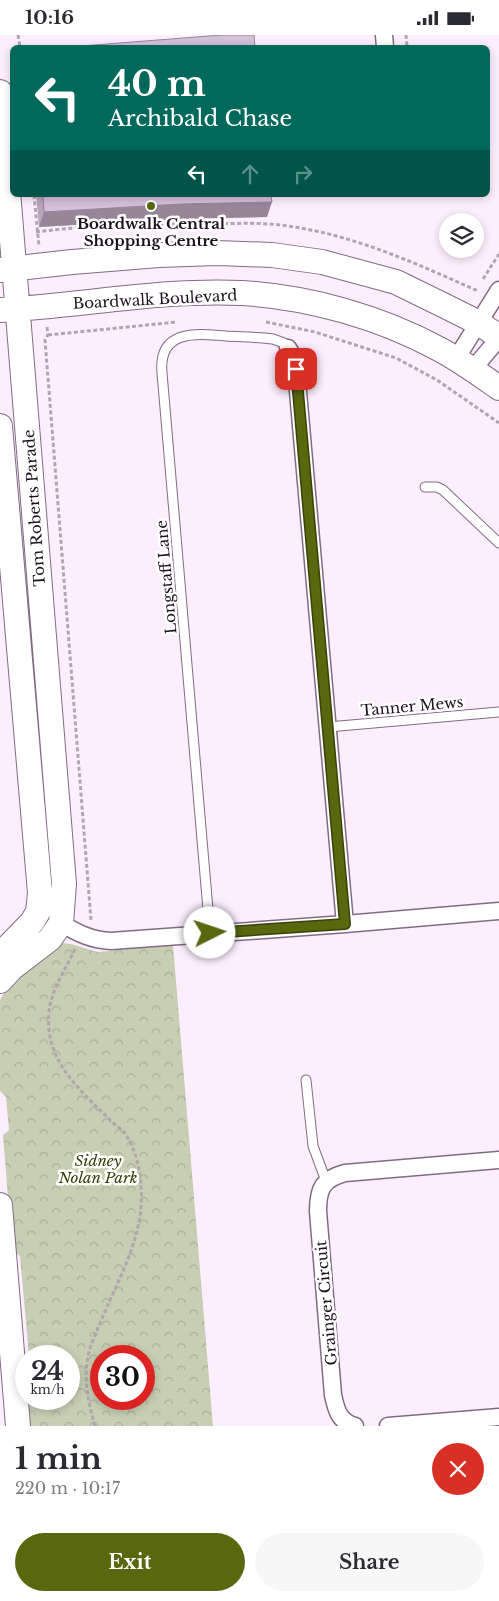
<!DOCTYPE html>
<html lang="en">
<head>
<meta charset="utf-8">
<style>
	:root { --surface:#fff; --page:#f7f7f7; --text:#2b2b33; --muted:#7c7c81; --accent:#59670e }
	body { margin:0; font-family:"Libre Baskerville",serif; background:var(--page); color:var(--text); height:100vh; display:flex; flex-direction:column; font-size:19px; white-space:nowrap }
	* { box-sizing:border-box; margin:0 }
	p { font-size:16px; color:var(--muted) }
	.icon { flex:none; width:28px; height:28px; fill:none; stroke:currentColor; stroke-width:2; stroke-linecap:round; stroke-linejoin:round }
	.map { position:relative; height:1391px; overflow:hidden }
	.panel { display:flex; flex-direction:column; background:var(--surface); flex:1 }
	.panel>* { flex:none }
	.hud { position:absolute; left:10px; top:10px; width:480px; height:152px; border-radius:8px; box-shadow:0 2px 8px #0003; background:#00695c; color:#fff; overflow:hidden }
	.tools { position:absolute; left:439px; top:178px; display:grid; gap:10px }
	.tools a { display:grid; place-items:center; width:45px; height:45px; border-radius:50%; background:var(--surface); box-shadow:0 2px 8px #0003; font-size:25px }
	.speed { position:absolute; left:15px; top:1310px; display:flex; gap:10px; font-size:25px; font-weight:700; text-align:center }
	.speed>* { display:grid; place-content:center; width:65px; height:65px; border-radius:50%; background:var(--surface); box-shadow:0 2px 8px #0003; line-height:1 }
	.speed small { font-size:12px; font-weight:400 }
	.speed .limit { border:8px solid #d22; background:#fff; color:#111 }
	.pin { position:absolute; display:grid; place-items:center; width:42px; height:42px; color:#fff; margin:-21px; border-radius:10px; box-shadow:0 2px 8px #0006 }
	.me { position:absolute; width:55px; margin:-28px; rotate:86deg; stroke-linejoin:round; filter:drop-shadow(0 0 4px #0008) }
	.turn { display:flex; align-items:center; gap:18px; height:105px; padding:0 15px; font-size:22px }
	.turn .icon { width:65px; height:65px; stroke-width:2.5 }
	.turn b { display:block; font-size:35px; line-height:42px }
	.lanes { display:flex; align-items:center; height:48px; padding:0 15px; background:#0003; justify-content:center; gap:25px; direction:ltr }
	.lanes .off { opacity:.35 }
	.round { display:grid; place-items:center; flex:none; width:52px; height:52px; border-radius:26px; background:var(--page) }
	.summary { display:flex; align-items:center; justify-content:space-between; height:85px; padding:0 15px }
	h1 { font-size:30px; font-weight:700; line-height:38px }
	.primary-button { display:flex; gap:10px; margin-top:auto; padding:10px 15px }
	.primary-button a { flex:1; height:58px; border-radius:30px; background:var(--accent); color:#fff; font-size:20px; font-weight:700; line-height:58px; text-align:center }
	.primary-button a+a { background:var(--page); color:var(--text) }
	.status { display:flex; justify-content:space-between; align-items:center; height:35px; padding:0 25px; background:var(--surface); direction:ltr }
	.status svg { height:14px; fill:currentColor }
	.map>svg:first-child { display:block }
	.park { fill:url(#park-crowns); fill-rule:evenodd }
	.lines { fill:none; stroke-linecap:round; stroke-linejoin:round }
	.lane-casing { stroke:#816b84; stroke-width:11 }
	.street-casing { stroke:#816b84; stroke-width:19 }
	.secondary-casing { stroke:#816b84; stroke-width:26 }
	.path { stroke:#b1a5b2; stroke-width:3; stroke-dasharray:4 2.5; stroke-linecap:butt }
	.lane { stroke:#fff; stroke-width:9 }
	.street { stroke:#fff; stroke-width:16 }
	.secondary { stroke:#fff; stroke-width:24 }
	.wall { fill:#b8a4bb }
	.shaded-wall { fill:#968698 }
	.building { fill:#d6bfd9; stroke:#968698 }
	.route-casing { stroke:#3a4309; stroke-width:12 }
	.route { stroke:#59670e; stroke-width:9 }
	.poi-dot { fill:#59670e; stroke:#fff; stroke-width:2 }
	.labels { text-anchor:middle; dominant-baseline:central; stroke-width:5; stroke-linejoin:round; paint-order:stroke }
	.poi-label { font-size:15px; font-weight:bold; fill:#1b131c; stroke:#fff }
	.street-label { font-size:15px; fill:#1b131c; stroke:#fff }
	.park-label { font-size:15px; font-style:italic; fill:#353e09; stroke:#fff }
</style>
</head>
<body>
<div class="status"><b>10:16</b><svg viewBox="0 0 49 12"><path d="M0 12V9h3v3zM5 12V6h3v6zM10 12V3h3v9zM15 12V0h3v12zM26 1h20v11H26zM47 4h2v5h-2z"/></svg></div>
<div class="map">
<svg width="499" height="1391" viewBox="0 0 499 1391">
	<defs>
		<pattern id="park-crowns" width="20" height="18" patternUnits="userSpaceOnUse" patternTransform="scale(1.25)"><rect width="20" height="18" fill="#c7ceb3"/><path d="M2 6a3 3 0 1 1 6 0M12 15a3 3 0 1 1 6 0" fill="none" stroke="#aab099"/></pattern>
	</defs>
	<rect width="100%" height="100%" fill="#fdeefe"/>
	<path class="park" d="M 62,908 L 71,909 L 98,917 L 173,910 L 213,1391 L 27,1391 L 25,1374 L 32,1366 L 32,1364 L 69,1364 L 69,1321 L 29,1321 L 20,1221 L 12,1214 L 3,1100 L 9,1095 L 6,1062 L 0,1056 L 0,965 L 11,945 ZM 101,1321 L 144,1321 L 144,1364 L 101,1364 Z"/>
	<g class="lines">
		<defs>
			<path id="lane" d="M 425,452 L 437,452 L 443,455 L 499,508
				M 328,692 L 499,677
				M 210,898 L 162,338 C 158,295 195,298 226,301 C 242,302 258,302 273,304 L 284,308 L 288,313
				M 306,1045 L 313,1111 L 326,1146"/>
			<path id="street" d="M 384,0 L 385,12
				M 288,313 L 294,323 L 296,334 L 345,889
				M 456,324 L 499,255
				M 473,334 L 499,303
				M 61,888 C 77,898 91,905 111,906 L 345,889 L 499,876
				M 355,1391 C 339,1387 336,1374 333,1360 L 318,1176 C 318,1153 323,1144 345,1138 L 499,1125
				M 388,1391 L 499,1382"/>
			<path id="secondary" d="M 0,57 L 64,849 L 61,888 L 50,904 L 12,933 L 0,946
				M 0,235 L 72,227 L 159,220 L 217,218 L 272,220 L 322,227 L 396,247 L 443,270 L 479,288 L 499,302
				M 0,275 C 80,271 162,254 242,258 C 309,262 380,282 439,314 C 460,325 479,339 499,353
				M 0,391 L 40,858 L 38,877 L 32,887 L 0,920
				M 0,1170 L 18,1391"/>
		</defs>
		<use href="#lane" class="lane-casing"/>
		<use href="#street" class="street-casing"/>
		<use href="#secondary" class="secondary-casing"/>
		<path class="path" d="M 18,0 L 20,12
			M 406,0 L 407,12
			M 34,160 L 39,211
			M 36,197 C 90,190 146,189 200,189 C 226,189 254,187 280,190 C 350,198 415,228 478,256
			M 483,244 L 499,219
			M 266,287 L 315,297 L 396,323 L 437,345 L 499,388
			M 47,292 L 48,300 L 45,305 L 91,885
			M 48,300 L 177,287
			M 75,914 C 66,934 51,955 49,977 C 44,1025 79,1054 110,1085 C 114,1089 120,1093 124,1097 C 135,1111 140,1134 141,1151 C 145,1198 121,1239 103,1281 C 97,1296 89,1311 87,1327 C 84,1349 89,1370 95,1391"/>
		<use href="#lane" class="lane"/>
		<use href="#street" class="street"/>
		<use href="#secondary" class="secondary"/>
	</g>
	<path class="wall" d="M 36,160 L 271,160 L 267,182 L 175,184 L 39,192 Z"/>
	<path class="shaded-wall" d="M 272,167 L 267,182 L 175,184 L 39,192 L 44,177 L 180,169 Z"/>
	<path class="building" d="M 221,0 L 254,0 L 255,12 L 69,12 Z
		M 43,160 L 271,160 L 272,167 L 180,169 L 44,177 Z"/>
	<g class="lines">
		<defs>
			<path id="route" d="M 210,898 L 345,889 L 296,334"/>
		</defs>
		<use href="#route" class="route-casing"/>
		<use href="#route" class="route"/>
	</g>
	<circle class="poi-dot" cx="151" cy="171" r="5"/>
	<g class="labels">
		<g class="poi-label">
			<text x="151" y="188">Boardwalk Central<tspan x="151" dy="17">Shopping Centre</tspan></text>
		</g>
		<g class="street-label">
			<text transform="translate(155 264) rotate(-3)">Boardwalk Boulevard</text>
			<text transform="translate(34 473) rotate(-94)">Tom Roberts Parade</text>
			<text transform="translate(166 542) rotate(-95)">Longstaff Lane</text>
			<text transform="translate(412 671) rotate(-5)">Tanner Mews</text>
			<text transform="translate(326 1268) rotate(-95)">Grainger Circuit</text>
		</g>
		<g class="park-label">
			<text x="98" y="1125">Sidney<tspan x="98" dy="17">Nolan Park</tspan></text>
		</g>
	</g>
</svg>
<div class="tools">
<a><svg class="icon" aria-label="layers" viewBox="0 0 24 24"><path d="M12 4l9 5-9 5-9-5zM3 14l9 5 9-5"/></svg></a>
</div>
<div class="speed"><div>24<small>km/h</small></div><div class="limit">30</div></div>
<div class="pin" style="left:296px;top:334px;background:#d93025"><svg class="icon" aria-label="arrive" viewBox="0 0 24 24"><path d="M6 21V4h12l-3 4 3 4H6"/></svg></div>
<svg class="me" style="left:210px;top:898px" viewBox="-20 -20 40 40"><circle r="19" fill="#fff"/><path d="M0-13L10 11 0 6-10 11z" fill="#59670e"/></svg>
<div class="hud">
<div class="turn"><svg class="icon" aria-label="left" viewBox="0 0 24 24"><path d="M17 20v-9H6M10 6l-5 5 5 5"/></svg><div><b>40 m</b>Archibald Chase</div></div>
<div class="lanes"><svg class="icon" aria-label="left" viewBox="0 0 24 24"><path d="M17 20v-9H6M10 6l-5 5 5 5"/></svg><svg class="icon off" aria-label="ahead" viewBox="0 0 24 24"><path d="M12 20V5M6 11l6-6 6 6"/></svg><svg class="icon off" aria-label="right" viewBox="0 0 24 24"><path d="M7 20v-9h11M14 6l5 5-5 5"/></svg></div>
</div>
</div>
<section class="panel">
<div class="summary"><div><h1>1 min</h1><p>220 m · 10:17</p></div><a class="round" style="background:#d93025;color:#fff"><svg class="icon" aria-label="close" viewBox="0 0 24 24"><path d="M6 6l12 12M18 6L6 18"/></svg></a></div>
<div class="primary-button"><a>Exit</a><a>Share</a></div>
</section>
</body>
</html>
